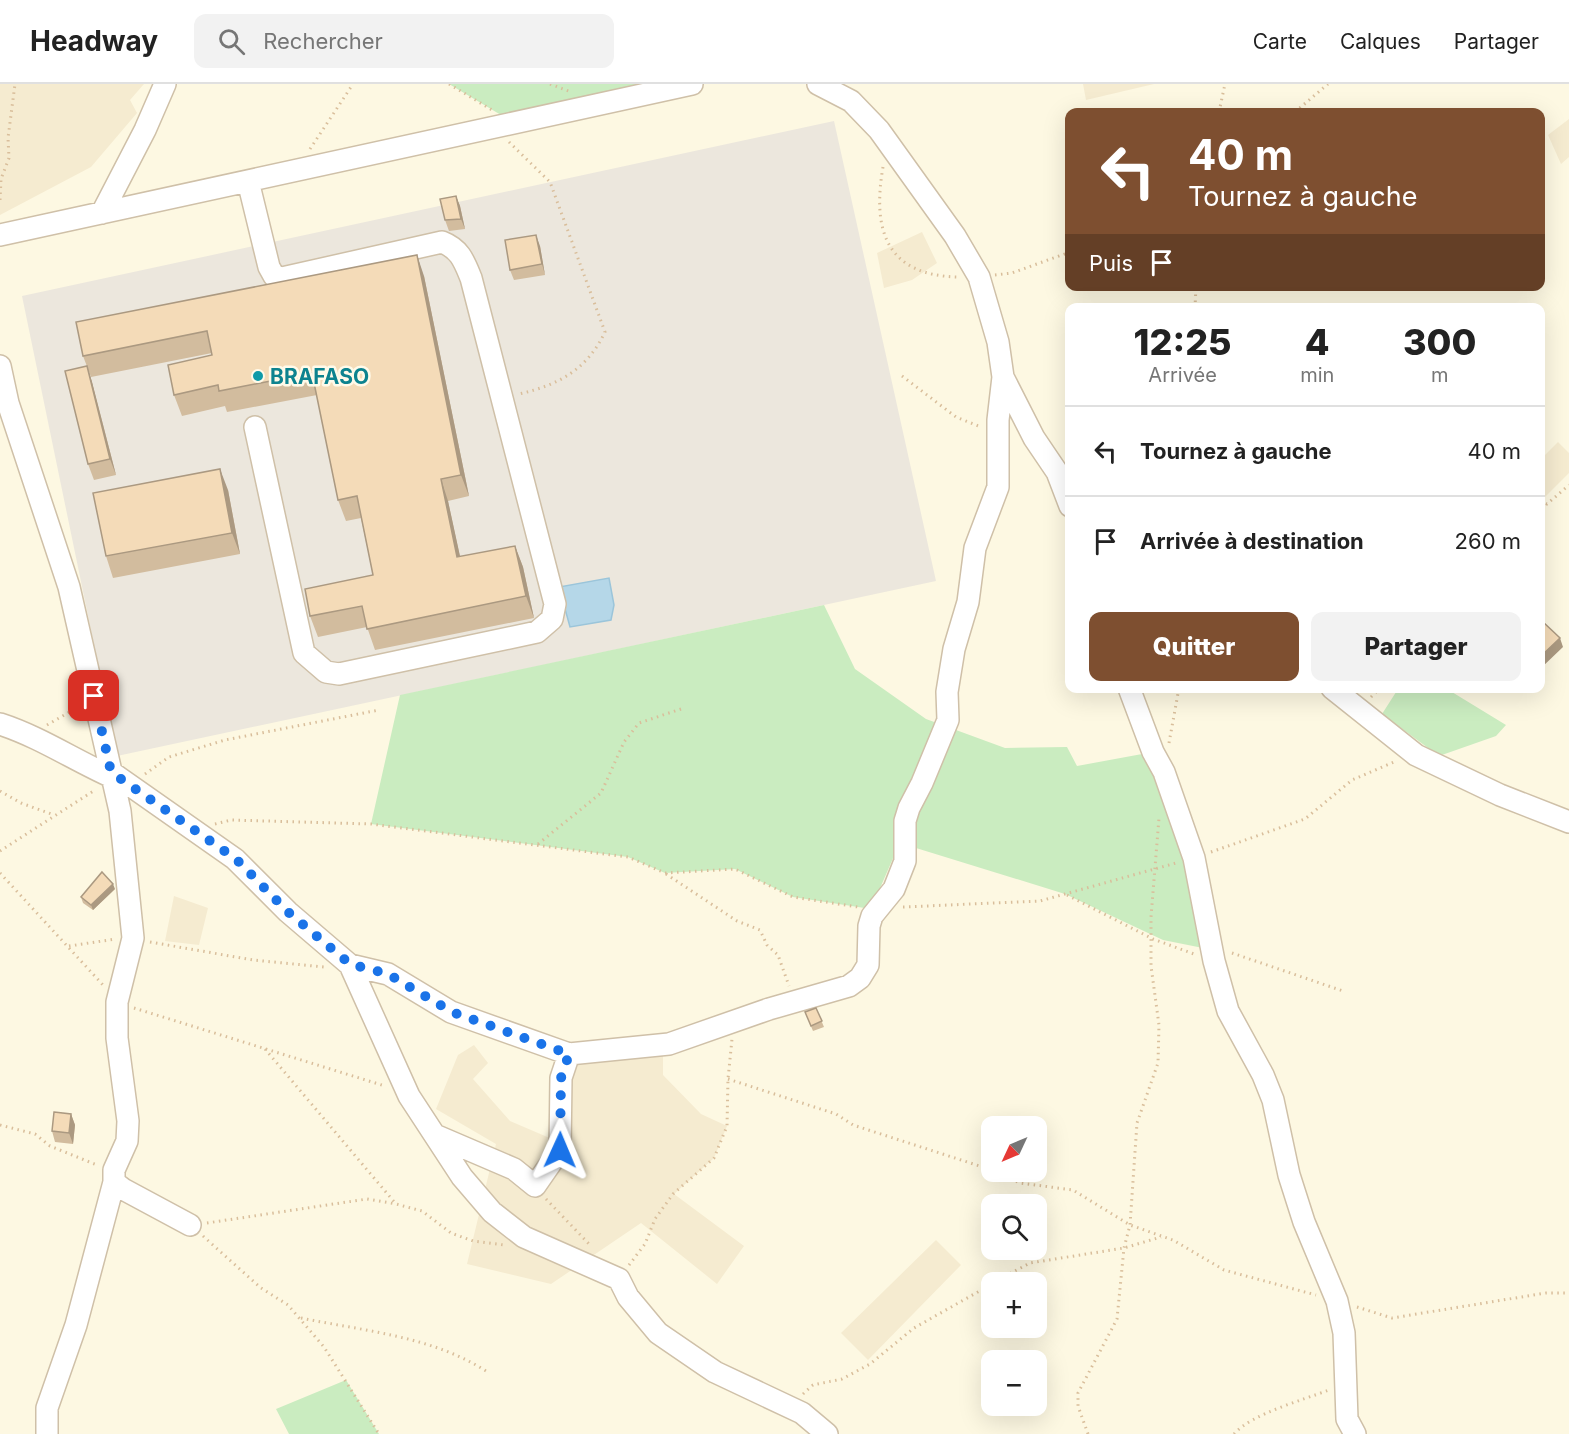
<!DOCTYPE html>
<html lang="fr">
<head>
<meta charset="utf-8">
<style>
	:root { --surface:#fff; --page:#f2f2f2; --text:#222; --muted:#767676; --line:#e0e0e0; --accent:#7e4f30 }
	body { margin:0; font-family:Inter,sans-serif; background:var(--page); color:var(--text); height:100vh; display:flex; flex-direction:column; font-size:22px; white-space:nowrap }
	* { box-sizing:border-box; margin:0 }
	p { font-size:20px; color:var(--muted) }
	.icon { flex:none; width:33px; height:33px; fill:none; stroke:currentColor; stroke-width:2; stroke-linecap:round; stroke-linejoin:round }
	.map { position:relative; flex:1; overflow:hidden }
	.panel { position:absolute; left:1065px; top:219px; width:480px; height:390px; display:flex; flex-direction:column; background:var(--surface); border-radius:12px; box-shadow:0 6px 24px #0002 }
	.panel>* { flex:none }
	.top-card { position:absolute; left:1065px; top:24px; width:480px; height:183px; border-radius:12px; box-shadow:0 6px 24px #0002; background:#7e4f30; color:#fff; overflow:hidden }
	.needle { width:39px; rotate:226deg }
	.buttons { position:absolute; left:981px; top:1032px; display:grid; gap:12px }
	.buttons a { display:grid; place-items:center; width:66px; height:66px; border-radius:12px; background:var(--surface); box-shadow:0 6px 24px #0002; font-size:30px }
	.pin { position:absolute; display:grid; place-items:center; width:51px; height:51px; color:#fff; margin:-26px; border-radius:12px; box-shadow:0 3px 9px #0006 }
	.me { position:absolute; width:66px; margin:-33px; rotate:1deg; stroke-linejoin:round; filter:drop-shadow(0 0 4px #0008) }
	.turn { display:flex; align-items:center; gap:21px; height:126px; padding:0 24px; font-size:27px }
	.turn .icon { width:78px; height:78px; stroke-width:2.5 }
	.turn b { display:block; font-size:42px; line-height:51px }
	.then { display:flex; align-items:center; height:57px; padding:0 24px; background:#0003; gap:12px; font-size:22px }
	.eta { display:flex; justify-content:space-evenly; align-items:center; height:102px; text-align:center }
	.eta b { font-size:36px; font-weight:800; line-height:42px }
	.action { display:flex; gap:12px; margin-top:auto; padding:12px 24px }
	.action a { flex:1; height:69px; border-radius:12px; background:var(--accent); color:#fff; font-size:24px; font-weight:800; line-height:69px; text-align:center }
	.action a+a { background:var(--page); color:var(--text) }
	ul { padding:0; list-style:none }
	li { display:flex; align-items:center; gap:18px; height:90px; padding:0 24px; border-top:2px solid var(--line) }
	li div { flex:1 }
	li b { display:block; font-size:22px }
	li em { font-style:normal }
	header { display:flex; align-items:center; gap:36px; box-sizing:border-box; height:84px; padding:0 30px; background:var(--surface); border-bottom:2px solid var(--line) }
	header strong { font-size:28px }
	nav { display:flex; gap:33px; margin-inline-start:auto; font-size:21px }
	.search { width:420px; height:54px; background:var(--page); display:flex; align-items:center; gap:15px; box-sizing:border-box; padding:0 21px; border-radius:12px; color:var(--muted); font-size:22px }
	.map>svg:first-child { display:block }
	.residential { fill:#f5ebd0 }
	.industrial { fill:#ece7dd }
	.green { fill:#caecc0 }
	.water { fill:#b5d7e8; stroke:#9bc5da; stroke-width:1.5 }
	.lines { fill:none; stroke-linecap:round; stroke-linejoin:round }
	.minor-casing { stroke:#cfc0a8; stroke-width:24 }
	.path { stroke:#d9be9b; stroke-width:3; stroke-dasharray:1.5 4.5; stroke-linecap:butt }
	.minor { stroke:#fff; stroke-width:21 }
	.wall { fill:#d2bc9e }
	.shaded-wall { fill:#ab9981 }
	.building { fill:#f4dbb8; stroke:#ab9981; stroke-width:1.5 }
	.route { stroke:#1a73e8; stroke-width:10; stroke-dasharray:0 18 }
	.culture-dot { fill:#0f9aa8; stroke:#fffae9; stroke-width:2 }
	.labels { text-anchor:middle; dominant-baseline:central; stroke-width:5; stroke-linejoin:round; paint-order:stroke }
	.culture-label { font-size:21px; font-weight:bold; fill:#0d838f; stroke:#fffae9; text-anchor:start }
</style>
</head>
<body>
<header>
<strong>Headway</strong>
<div class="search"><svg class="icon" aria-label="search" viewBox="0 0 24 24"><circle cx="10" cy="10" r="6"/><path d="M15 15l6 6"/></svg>Rechercher</div>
<nav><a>Carte</a><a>Calques</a><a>Partager</a></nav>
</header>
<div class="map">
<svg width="1569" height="1350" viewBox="0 0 1569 1350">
	<rect width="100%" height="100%" fill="#fdf8e2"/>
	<path class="residential" d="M 0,0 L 144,0 L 130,16 L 137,29 L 91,83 L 0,131 Z
		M 1083,0 L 1154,0 L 1086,16 Z
		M 1569,35 L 1569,73 L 1561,80 L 1548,51 Z
		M 922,148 L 937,179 L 912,196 L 884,204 L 877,169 Z
		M 1558,358 L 1569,369 L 1569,389 L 1545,413 L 1541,409 L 1541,375 Z
		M 174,812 L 208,824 L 199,861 L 165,857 Z
		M 663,958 L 663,991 L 701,1030 L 727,1042 L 714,1074 L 674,1110 L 744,1162 L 717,1200 L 641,1139 L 551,1200 L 467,1180 L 496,1060 L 436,1025 L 458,971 L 474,961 L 488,979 L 473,995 L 510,1037 L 559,1058 L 577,968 Z
		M 936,1156 L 961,1181 L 868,1276 L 841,1249 Z"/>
	<path class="industrial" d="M 834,37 L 936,497 L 117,672 L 22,212 Z"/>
	<path class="green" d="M 449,0 L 644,0 L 506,34 Z
		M 824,521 L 855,585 L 926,635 L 1005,664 L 1067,663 L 1077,682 L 1153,668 L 1218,867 L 1163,856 L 1065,810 L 916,764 L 897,765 L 871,825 L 793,813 L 735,785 L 665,789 L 628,773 L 371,740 L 400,611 Z
		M 1398,605 L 1447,605 L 1506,641 L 1496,652 L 1439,672 L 1382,630 Z
		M 346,1296 L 379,1350 L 289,1350 L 276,1325 Z"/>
	<path class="water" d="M 609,494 L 614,521 L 611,536 L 570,543 L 559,503 Z"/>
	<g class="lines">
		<defs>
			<path id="minor" d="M 818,0 L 851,17 L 879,46 L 955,152 L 979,193 L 998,258 L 1003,293 L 1034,354 L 1057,388 L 1070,422
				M 248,97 L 269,183 L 274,192 L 282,194 L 442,158 C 460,165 464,177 471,194 L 555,520 L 552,535 L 537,548 L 339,590 L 326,588 L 304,569 L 255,343
				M 102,129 L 145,46 L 165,0
				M 0,151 L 692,0
				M 0,282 L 8,319 L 69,503 L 120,727 L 133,854 L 117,918 L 117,954 L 128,1037 L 127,1057 L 114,1086 L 114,1098 L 123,1105 L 190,1141
				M 1129,604 L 1153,668 L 1164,688 L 1194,774 L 1214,877 L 1228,927 L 1263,991 L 1273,1016 L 1289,1091 L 1304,1138 L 1337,1217 L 1344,1249 L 1347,1335 L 1355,1350
				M 1332,604 L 1416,671 L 1500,711 L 1569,738
				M 0,640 C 40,653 74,676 112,693
				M 111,688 L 235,775 L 288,828 L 350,881 L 409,1012 L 462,1093 L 492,1128 L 524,1153 L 619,1195 L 628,1213 L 658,1249 L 715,1288 L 802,1329 L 827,1350
				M 350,881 L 388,890 L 451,928 L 569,970 L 669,960 L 769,925 L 849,902 L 860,894 L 868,881 L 869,842 L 872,832 L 894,805 L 905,777 L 905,737 L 909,724 L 922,699 L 948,636 L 947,608 L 954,565 L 968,518 L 975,464 L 998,403 L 998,336 L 1003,293
				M 437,1052 L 514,1085 L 535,1102 L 560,1066 L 561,994 L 569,970
				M 47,1350 L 47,1324 L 76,1241 L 114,1098"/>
		</defs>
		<use href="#minor" class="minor-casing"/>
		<path class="path" d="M 449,0 L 492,26
			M 550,0 L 571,8
			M 1219,28 L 1225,0
			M 1295,28 L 1328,0
			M 509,58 L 550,98 L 605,248 C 587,286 558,301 519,310
			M 310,65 L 353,0
			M 883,83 C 872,146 886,192 959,193
			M 0,116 L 1,95 L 9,74 L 8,54 L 15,0
			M 995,191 L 1012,189 L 1070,168
			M 1195,224 L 1196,202
			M 902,292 L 956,333 L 981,343
			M 1540,418 L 1547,420 L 1569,401
			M 1371,613 L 1380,604
			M 47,641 L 78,623
			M 1169,659 L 1179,604
			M 145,690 L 169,673 L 225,656 L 379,626
			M 0,707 L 21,719 L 54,731
			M 215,740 L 231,736 L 371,740 L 628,773 L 665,789 L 735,785 L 793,813 L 858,823
			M 538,760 L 601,709 L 624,658 L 639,639 L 684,624
			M 0,767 L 95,706
			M 1211,768 L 1305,735 L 1352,696 L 1394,678
			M 0,789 L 103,901
			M 666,790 L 737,837 L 760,846 L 767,861 L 778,871 L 789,902
			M 1067,811 L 1153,855 L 1194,870
			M 903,823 L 1040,817 L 1176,779
			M 150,858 L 253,876 L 324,883
			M 69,862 L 116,855
			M 1232,869 L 1343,907
			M 134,924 L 385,1002
			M 265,965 L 396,1120 L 422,1127 L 451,1149 L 473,1157 L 504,1161
			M 728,995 L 836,1030 L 853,1041 L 992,1086
			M 0,1041 L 35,1050 L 50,1062 L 97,1081
			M 994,1088 L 1020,1099 L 1073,1106 L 1130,1141 L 1173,1156 L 1224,1186 L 1316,1211
			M 546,1115 L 591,1162
			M 207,1139 L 367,1115 L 396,1120
			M 203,1152 L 261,1204 L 288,1221 L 324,1263 L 379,1350
			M 629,1181 L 645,1160 L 655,1135 L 673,1110 L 714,1074 L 727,1042 L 728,995 L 732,955
			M 994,1198 L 1030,1179 L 1124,1164 L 1161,1153
			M 1357,1223 L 1392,1234 L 1546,1209 L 1569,1209
			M 301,1234 C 364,1247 431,1252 486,1287
			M 803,1310 L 813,1301 L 842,1295 L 870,1280 L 914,1244 L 992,1200
			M 1088,1350 L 1078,1322 L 1078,1309 L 1117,1235 L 1124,1164 L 1130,1141 L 1137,1039 L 1158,979 L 1159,941 L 1151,882 L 1151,833 L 1159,734
			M 1234,1350 C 1251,1330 1303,1316 1329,1306"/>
		<use href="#minor" class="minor"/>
	</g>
	<path class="wall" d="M 456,112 L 460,122 L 465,145 L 449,147 L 445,136 Z
		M 540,162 L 545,191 L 514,196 L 510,186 Z
		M 424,192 L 469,412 L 448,417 L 460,473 L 515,462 L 523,483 L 534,534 L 375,566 L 367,543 L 318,553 L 310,532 L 373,491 L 361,434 L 346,437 L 338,416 L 317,311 L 227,328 L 225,322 L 182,332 L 174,311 L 212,271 L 212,269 L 91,293 L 83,272 Z
		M 87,282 L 92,298 L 116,391 L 94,396 L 88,380 Z
		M 228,406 L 240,470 L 113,494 L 106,472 Z
		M 115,805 L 93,826 L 83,819 L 81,813 Z
		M 816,924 L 824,943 L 813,947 L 805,928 Z
		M 71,1030 L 75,1041 L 73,1060 L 55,1058 L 52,1047 Z"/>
	<path class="shaded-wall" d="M 456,112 L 460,122 L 465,145 L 461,135 Z
		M 536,151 L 540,162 L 545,191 L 542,180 Z
		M 417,171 L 424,192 L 469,412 L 461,391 Z
		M 87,282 L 92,298 L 116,391 L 110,375 Z
		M 220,385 L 228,406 L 240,470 L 232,449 Z
		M 441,395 L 448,417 L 465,495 L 457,473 Z
		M 515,462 L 523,483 L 534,534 L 526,512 Z
		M 1560,554 L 1563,563 L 1540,585 L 1540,573 Z
		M 113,800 L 115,805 L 93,826 L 91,821 Z
		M 71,1030 L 75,1041 L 73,1060 L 69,1049 Z"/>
	<path class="building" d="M 456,112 L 461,135 L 445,136 L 440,115 Z
		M 536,151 L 542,180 L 510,186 L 505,156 Z
		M 417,171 L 461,391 L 441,395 L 457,473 L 515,462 L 526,512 L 367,545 L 362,522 L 310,532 L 305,505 L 373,491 L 357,412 L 338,416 L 312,289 L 219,307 L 218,301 L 174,311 L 168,281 L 212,271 L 207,247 L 83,272 L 76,238 Z
		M 87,282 L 110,375 L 88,380 L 65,287 Z
		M 220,385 L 232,449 L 106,472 L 93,409 Z
		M 1542,537 L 1560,554 L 1540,573 L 1540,539 Z
		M 102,788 L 113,800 L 91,821 L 81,813 Z
		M 816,924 L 822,937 L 811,942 L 805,928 Z
		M 54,1028 L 71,1030 L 69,1049 L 52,1047 Z"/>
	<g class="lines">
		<path class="route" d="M 94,612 L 111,688 L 236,775 L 288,828 L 350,880 L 388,890 L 452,928 L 569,970 L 561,994 L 560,1066"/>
	</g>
	<circle class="culture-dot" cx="258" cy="292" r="6"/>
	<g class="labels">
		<g class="culture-label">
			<text x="270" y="292">BRAFASO</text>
		</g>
	</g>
</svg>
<div class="buttons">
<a><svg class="needle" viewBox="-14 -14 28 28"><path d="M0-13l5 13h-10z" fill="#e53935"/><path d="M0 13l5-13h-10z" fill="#767676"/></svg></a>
<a><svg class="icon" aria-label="search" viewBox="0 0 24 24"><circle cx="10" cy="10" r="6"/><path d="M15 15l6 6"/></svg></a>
<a>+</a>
<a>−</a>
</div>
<div class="pin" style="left:94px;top:612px;background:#d93025"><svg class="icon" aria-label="arrive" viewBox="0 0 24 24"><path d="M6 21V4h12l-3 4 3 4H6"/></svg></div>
<svg class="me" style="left:560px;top:1066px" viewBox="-20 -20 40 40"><path d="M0-17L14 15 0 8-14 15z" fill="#1a73e8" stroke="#fff" stroke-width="4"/></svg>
<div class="top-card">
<div class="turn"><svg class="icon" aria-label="left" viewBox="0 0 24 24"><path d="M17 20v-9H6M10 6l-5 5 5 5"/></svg><div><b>40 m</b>Tournez à gauche</div></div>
<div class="then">Puis<svg class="icon" aria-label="arrive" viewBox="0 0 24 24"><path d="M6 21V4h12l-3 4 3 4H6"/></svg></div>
</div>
<section class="panel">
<div class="eta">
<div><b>12:25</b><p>Arrivée</p></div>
<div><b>4</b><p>min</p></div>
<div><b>300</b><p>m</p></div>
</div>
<ul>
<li><svg class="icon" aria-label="left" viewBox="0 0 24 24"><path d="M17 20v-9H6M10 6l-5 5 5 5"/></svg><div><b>Tournez à gauche</b></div><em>40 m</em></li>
<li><svg class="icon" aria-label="arrive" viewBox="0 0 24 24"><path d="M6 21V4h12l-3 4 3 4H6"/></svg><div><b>Arrivée à destination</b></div><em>260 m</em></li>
</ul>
<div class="action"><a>Quitter</a><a>Partager</a></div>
</section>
</div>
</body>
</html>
